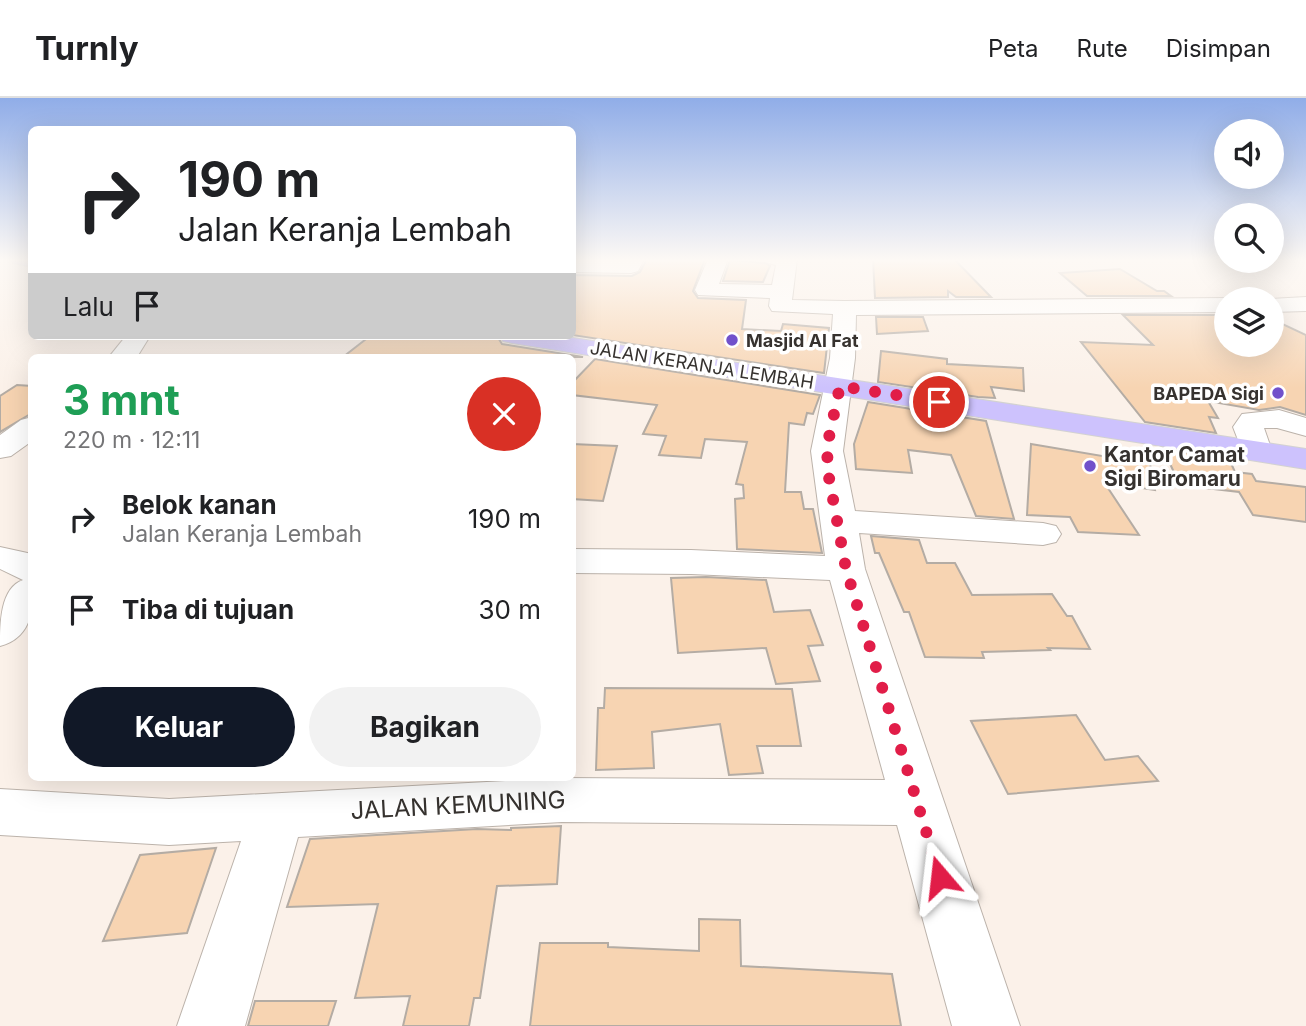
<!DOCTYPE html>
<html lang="id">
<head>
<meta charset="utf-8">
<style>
	:root { --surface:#fff; --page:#f2f2f2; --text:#202124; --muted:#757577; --line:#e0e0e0; --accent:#111827 }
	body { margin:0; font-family:Inter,sans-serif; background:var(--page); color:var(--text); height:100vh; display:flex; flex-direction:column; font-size:26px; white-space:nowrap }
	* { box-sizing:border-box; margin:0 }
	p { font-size:23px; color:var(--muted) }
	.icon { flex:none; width:38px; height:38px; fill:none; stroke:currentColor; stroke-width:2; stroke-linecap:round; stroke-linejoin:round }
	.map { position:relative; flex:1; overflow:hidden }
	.side { position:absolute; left:28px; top:256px; width:548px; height:427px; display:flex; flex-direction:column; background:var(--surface); border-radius:10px; box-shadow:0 7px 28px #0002 }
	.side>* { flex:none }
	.top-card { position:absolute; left:28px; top:28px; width:548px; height:214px; border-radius:10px; box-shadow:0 7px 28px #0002; background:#fff; color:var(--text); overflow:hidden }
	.tools { position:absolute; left:1214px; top:21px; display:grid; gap:14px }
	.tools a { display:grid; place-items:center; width:70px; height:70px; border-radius:50%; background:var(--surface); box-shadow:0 7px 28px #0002; font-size:35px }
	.pin { position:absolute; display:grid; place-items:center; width:60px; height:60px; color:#fff; margin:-30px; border:4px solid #fff; border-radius:50%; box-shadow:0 2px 7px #0007 }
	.me { position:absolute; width:77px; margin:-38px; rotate:343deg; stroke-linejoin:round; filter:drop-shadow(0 0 5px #0008) }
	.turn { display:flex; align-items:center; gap:24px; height:147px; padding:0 35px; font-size:32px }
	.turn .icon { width:91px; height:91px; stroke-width:2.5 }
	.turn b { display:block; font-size:49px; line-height:60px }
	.then { display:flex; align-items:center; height:66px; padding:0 35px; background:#0003; gap:14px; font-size:26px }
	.round { display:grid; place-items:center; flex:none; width:74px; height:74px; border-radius:37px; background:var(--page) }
	.head { display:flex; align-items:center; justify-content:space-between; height:119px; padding:0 35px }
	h1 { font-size:42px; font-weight:700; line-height:52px; color:#1e9e55 }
	.cta { display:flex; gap:14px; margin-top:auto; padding:14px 35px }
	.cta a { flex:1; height:80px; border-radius:42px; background:var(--accent); color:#fff; font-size:28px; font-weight:700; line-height:80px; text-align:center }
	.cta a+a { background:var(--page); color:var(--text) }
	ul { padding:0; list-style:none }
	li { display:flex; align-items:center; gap:21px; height:91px; padding:0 35px }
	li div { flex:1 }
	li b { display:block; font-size:26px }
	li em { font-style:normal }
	header { display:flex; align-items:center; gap:42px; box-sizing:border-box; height:98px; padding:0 35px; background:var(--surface); border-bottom:2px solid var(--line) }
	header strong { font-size:33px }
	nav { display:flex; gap:38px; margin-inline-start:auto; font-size:24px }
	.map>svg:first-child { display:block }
	.building { fill:#f7d4b2; stroke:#b4aca4; stroke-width:2 }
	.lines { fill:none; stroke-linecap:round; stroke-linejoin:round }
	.minor-casing { stroke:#bcb3ab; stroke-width:2 }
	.major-casing { stroke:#d3d2d1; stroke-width:2 }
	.minor { fill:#fff; fill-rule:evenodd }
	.major { fill:#cdc2fd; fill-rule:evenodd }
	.route { stroke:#e11d48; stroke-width:12; stroke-dasharray:0 21.6 }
	.poi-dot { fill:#7151cb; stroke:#fff; stroke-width:2.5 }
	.labels { text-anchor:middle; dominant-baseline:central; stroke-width:7; stroke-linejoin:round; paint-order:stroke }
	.far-poi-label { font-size:18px; font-weight:bold; fill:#36322f; stroke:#fff; text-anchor:start }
	.far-street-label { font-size:18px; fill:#36322f; stroke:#fff }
	.poi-label { font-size:21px; font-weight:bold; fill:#36322f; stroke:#fff; text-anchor:start }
	.near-street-label { font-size:24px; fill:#36322f; stroke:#fff }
</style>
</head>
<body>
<header>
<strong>Turnly</strong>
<nav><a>Peta</a><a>Rute</a><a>Disimpan</a></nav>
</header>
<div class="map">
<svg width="1306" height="928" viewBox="0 0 1306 928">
	<rect width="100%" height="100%" fill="#fbf1e9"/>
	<path class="building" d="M 647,161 L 705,161 L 693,193 L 698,200 L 746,202 L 742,231 L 781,233 L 783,226 L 829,230 L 824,275 L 572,237 L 572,177 L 632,178 L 640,174 Z
		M 873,161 L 954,161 L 991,199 L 956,199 L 948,193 L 948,199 L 875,200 Z
		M 730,162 L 765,165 L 770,168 L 763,184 L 723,183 Z
		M 1120,171 L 1157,193 L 1164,193 L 1171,198 L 1087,198 L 1060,175 Z
		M 1123,217 L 1227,217 L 1227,247 L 1272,247 L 1272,221 L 1306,237 L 1306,317 L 1280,309 L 1259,312 L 1208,303 L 1218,320 L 1209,319 L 1216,335 L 1145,324 L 1081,244 L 1153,247 Z
		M 876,219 L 923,219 L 928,233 L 877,236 Z
		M 370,238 L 497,238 L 502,246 L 583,259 L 343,259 Z
		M 881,253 L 947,261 L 947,266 L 1023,270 L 1024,293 L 991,289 L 995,300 L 978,299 L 878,284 Z
		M 595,261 L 820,297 L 813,316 L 807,315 L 804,327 L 789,325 L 785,394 L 801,394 L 804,411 L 813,411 L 822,455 L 737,451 L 735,401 L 744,400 L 743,387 L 736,386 L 747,344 L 705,341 L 701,360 L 659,357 L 666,338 L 643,336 L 657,307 L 572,297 L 572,285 Z
		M 17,287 L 32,288 L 32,315 L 0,334 L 0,298 Z
		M 868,304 L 986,323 L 1014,421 L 976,418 L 951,357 L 908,352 L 912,375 L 856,371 L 854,346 Z
		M 572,346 L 617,348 L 603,403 L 572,401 Z
		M 1031,346 L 1150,366 L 1155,392 L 1104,384 L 1139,437 L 1078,434 L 1070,419 L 1027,417 Z
		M 1163,351 L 1229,361 L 1235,374 L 1252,376 L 1256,383 L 1306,389 L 1306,424 L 1253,417 L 1239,394 L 1180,387 Z
		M 871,438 L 919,442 L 927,465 L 955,465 L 972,497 L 1052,496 L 1067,518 L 1072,518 L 1090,551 L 1048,550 L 1050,552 L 982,554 L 984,560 L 925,559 L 909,514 L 904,514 L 879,455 L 875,455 Z
		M 706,479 L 766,482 L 774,514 L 810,512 L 823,547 L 808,548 L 820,583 L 776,586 L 766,550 L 678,555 L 671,480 Z
		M 605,590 L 792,591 L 801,648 L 757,648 L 763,675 L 729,677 L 720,626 L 652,634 L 654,670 L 596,672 L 598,610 L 604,610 Z
		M 1076,617 L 1105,662 L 1138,658 L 1158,683 L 1008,696 L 971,623 Z
		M 561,728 L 557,786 L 497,788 L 480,900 L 474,900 L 469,928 L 403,928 L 410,898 L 355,900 L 378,806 L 287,809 L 310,741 L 477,731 L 511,732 L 511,730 Z
		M 216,750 L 187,835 L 103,843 L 140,757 Z
		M 699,821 L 740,822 L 741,868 L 892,876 L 901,928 L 530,928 L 540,845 L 608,845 L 608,849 L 699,853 Z
		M 255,903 L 336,903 L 328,928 L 248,928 Z"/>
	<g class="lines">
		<defs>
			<path id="minor" d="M 624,161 L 644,161 L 638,173 L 631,175 L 572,174 L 572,162 Z
				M 708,161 L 728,161 L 719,186 L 772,187 L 776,167 L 768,165 L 765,161 L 797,161 L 792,202 L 844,203 L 1227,200 L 1231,201 L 1227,201 L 1227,214 L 856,217 L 855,260 L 843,353 L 855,413 L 1043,425 L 1056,428 L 1061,436 L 1056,444 L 1043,447 L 859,435 L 865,471 L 1020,928 L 952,928 L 897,727 L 562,724 L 298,739 L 245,928 L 177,928 L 241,743 L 169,747 L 0,737 L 0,691 L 169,701 L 562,680 L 885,682 L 830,482 L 691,476 L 572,475 L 572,451 L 691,452 L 825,458 L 811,353 L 830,260 L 833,216 L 772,213 L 769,208 L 770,200 L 698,197 L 695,192 Z
				M 1306,199 L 1306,213 L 1272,214 L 1272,201 L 1268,201 Z
				M 126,238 L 150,238 L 137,259 L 109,259 Z
				M 1279,312 L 1306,320 L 1306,338 L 1277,330 L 1264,330 L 1272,353 L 1267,360 L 1256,362 L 1245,360 L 1233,329 L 1242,316 Z
				M 32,319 L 32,343 L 11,358 L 0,360 L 0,337 L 21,322 Z
				M 0,449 L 32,456 C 32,491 42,537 0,548 C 0,526 0,490 23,482 L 0,471 Z"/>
			<path id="major" d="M 10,161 L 32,161 L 32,169 L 13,165 Z
				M 500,238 L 560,238 L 1306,351 L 1306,371 L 512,245 L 503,243 Z"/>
		</defs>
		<use href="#minor" class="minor-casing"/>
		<use href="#major" class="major-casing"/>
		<use href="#minor" class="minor"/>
		<use href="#major" class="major"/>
	</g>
	<linearGradient id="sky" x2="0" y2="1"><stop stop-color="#90ade8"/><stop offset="0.56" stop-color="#fdf9f5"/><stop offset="1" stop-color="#fdf9f5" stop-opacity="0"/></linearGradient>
	<rect width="1306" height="290" fill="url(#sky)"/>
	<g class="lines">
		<path class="route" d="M 939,304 L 840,288 L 828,344 L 827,369 L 846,471 L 940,779"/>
	</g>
	<g class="poi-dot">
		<circle cx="732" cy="242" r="7"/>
		<circle cx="1278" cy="295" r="7"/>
		<circle cx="1090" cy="368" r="7"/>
	</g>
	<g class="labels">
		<g class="far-poi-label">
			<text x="746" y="242">Masjid Al Fat</text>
			<text x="1264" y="295" text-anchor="end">BAPEDA Sigi</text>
		</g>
		<g class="far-street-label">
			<text transform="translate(702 267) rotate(9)">JALAN KERANJA LEMBAH</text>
		</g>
		<g class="poi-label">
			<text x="1104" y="356">Kantor Camat<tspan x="1104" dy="24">Sigi Biromaru</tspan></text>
		</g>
		<g class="near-street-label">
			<text transform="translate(458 707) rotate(-3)">JALAN KEMUNING</text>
		</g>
	</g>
</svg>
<div class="tools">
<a><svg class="icon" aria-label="sound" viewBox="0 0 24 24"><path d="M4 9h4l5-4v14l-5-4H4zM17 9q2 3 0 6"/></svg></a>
<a><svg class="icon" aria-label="search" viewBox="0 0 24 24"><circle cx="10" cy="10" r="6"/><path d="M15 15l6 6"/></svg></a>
<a><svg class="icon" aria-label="layers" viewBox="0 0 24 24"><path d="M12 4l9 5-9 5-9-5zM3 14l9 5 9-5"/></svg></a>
</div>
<div class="pin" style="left:939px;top:304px;background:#d93025"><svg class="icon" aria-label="arrive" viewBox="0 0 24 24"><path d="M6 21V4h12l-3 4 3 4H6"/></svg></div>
<svg class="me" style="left:940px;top:779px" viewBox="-20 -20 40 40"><path d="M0-17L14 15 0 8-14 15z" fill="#e11d48" stroke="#fff" stroke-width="4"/></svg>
<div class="top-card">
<div class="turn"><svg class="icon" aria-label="right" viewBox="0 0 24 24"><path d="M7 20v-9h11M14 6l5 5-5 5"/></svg><div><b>190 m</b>Jalan Keranja Lembah</div></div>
<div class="then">Lalu<svg class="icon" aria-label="arrive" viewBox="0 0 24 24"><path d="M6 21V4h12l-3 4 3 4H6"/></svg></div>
</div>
<section class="side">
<div class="head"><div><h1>3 mnt</h1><p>220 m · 12:11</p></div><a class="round" style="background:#d93025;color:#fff"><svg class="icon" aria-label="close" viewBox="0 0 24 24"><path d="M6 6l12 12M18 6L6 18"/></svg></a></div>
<ul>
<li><svg class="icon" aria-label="right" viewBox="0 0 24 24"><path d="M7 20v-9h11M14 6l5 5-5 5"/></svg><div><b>Belok kanan</b><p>Jalan Keranja Lembah</p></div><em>190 m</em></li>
<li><svg class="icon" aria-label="arrive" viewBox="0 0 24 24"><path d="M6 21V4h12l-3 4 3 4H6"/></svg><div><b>Tiba di tujuan</b></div><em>30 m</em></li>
</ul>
<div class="cta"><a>Keluar</a><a>Bagikan</a></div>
</section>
</div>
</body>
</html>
